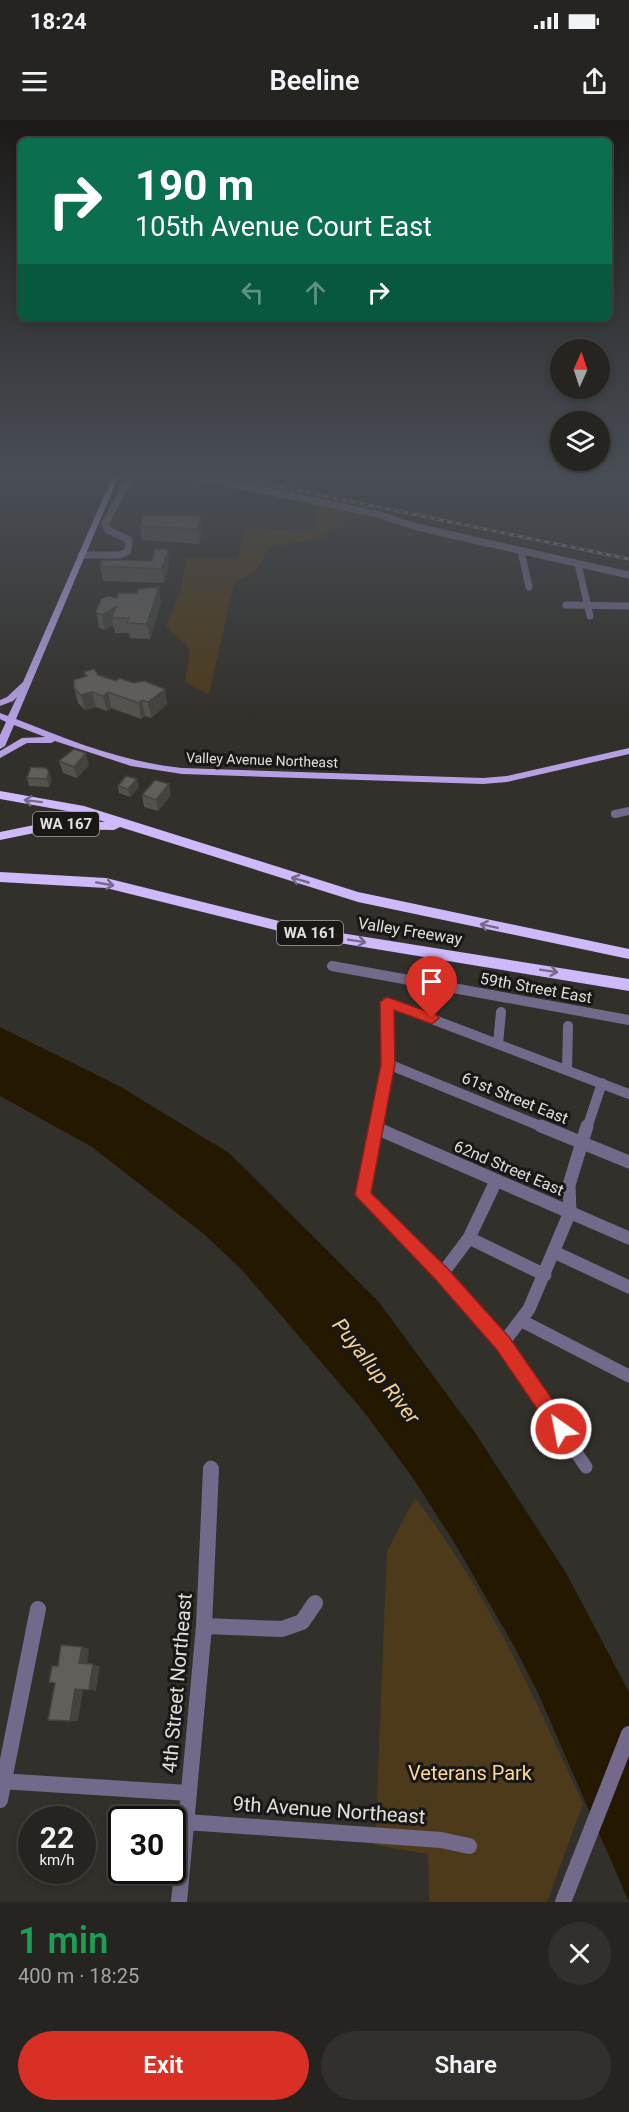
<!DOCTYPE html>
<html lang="en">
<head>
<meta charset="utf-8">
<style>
	:root { --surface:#262420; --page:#32302d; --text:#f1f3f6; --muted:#a4a4a5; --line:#42413e; --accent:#d93025 }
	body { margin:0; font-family:Roboto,sans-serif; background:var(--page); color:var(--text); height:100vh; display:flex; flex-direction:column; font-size:22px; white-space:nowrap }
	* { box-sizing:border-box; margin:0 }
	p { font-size:20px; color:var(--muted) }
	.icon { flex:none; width:33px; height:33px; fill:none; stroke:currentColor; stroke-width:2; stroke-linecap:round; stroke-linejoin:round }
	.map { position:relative; height:1782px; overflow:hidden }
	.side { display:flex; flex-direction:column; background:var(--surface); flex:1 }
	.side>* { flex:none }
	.hud { position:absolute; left:18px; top:18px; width:594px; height:183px; border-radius:9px; box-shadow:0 3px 9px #0003,0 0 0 2px var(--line); background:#0b6e4f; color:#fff; overflow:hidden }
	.needle { width:39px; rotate:3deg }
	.buttons { position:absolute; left:550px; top:219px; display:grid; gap:12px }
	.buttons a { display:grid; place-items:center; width:60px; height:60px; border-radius:50%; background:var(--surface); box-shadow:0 3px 9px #0003,0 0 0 2px var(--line); font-size:30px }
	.speed { position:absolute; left:18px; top:1686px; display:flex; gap:12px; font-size:30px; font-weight:700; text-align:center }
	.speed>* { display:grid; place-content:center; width:78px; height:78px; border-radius:50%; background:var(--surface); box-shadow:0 3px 9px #0003,0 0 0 2px var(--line); line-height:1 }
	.speed small { font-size:15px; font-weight:400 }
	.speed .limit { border:3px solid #111; border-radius:9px; background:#fff; color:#111 }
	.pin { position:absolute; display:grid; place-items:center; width:51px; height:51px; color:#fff; margin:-62px -26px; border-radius:50% 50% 50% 0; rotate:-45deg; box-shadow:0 0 6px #0007 }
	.pin .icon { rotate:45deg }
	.me { position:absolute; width:66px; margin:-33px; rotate:327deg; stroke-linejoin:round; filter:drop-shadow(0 0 4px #0008) }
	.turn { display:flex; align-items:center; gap:21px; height:126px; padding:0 18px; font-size:27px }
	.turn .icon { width:78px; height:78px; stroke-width:2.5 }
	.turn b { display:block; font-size:42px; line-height:51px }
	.lanes { display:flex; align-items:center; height:57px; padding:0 18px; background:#0003; justify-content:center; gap:30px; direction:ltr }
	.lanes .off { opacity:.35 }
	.round { display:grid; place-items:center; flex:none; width:63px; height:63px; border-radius:32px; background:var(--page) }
	.overview { display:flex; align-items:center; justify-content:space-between; height:102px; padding:0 18px }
	h1 { font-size:36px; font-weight:600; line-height:45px; color:#1e9e55 }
	.cta { display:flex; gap:12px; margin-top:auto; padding:12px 18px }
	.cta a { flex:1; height:69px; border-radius:36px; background:var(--accent); color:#fff; font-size:24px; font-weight:600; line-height:69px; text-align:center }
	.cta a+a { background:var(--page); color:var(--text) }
	.status { display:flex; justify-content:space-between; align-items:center; height:42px; padding:0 30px; background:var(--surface); direction:ltr }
	.status svg { height:16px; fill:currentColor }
	header { display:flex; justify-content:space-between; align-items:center; height:78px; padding:0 18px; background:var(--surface); font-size:27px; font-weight:600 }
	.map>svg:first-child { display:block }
	.green { fill:#4d3a1a }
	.water { fill:#251801 }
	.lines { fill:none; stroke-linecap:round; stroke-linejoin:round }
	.minor-far4 { stroke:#73698a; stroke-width:7 }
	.minor-far3 { stroke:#73698a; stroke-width:8 }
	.minor-far2 { stroke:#73698a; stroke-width:10 }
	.minor-far1 { stroke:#73698a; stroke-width:13 }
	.minor { stroke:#73698a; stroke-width:16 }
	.major { fill:#b5a0e4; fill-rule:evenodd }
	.highway { fill:#cebafb; fill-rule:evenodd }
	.rail-casing { stroke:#898782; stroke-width:3 }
	.rail { stroke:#191816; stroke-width:1.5; stroke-dasharray:4.5; stroke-linecap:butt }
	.wall { fill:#54524d }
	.shaded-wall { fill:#45423f }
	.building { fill:#625f5a; stroke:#45423f; stroke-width:1.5 }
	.oneway { stroke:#746988 }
	.route { fill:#d93025; stroke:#8d1f18; stroke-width:1.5 }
	.labels { text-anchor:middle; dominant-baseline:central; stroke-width:6; stroke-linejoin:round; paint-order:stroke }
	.far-street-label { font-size:14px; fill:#e1dfdc; stroke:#191816 }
	.shield { fill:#191816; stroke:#a5a3a1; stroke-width:1.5 }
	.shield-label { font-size:15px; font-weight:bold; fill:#e1dfdc }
	.street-label { font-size:16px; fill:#e1dfdc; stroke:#191816 }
	.near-street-label { font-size:20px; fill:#e1dfdc; stroke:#191816 }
	.near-park-label { font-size:20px; fill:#fbd89d; stroke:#191816 }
	.near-water-label { font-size:21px; font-style:italic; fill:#f2d095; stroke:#191816 }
</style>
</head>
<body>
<div class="status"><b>18:24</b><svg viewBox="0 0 49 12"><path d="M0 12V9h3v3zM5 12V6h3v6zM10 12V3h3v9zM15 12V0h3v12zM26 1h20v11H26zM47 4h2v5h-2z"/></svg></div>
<header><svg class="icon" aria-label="menu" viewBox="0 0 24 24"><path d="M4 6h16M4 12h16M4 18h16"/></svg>Beeline<svg class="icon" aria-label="share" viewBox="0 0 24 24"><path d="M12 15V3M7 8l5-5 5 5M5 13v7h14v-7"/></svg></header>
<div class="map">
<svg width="629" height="1782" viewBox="0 0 629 1782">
	<rect width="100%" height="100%" fill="#32302b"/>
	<path class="green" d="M 318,384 L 378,397 L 345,400 L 343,407 L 325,411 L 322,418 L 269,427 L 256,451 L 234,463 L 209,575 L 185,562 L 190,530 L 166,505 L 180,472 L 187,438 L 238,439 L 245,409 L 315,411 Z
		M 415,1378 C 486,1469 536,1580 583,1684 L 547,1782 L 429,1782 L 428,1734 L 375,1725 L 387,1431 Z"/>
	<path class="water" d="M 0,907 L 121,967 L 229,1033 L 378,1181 L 474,1311 L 565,1451 L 629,1572 L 629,1782 L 538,1573 L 515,1528 L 457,1427 L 413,1358 L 364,1292 L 241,1149 L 205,1115 L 92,1027 L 0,976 Z"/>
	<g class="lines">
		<path class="minor-far4" d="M 180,353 L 377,394 L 417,407 L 629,455
			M 521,431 L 529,467
			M 81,435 L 120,435 L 128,431 L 129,420 L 108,410 L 105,404 L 132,353
			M 578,444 L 590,496
			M 566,485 L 629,486"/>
		<path class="minor-far3" d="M 615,694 L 629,691"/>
		<path class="minor-far2" d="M 332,846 L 629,900
			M 498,924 L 501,892
			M 388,944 L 545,1008
			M 567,950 L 568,906
			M 376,1008 L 388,944 L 387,882 L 629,974
			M 587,1008 L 602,963"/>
		<path class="minor-far1" d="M 376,1006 L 363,1075 L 442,1154 L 503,1223 L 586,1347
			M 541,1006 L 629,1042
			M 376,1008 L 629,1118
			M 469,1118 L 545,1155
			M 554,1132 L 629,1167
			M 442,1154 L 469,1118 L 496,1061
			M 522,1201 L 629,1256
			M 503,1223 L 529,1189 L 570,1092 L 569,1065 L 587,1006
			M 211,1350 L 211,1347"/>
		<path class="minor" d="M 204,1506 L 282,1509 L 302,1502 L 315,1483
			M 0,1661 L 188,1673
			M 0,1680 L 38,1489
			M 186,1702 L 441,1720 L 469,1726
			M 179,1782 L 204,1506 L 211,1349
			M 563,1782 L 629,1614"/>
		<path class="major" d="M 114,353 L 120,353 L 16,599 C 71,621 123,642 182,648 L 483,658 L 507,656 L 629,628 L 629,634 L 507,662 L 483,664 L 182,654 L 131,646 L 55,621 L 51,623 L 27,623 L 0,638 L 0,631 L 22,618 L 45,617 L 14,605 L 5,626 L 0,629 L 0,615 L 6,602 L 0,599 L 0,593 L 8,596 L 17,577 L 13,581 L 0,586 L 0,580 L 7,577 L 23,562 Z"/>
		<path class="highway" d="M 0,671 L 84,686 L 358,772 L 629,829 L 629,839 L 358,782 L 120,707 L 114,710 L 54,709 L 0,720 L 0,712 L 54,701 L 105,702 L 78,693 L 0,679 Z
			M 0,752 L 106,758 L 303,807 L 629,859 L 629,871 L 303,817 L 106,768 L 0,762 Z"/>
		<defs>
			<path id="rail" d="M 214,353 L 629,439"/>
		</defs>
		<use href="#rail" class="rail-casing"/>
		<use href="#rail" class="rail"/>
	</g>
	<path class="wall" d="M 144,395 L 202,411 L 199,424 L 142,420 L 140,406 Z
		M 169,444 L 164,463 L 103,461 L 100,446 Z
		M 161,482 L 150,519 L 130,518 L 129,513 L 115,513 L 113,505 L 104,510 L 99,507 L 96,492 Z
		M 84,552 L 98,555 L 116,561 L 165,569 L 167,584 L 151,598 L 145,596 L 141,599 L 111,588 L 107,591 L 96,587 L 85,590 L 78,583 L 74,568 L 85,557 Z
		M 59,641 L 89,645 L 77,658 L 63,653 Z
		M 27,658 L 52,659 L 49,667 L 29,666 Z
		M 118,666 L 139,667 L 130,677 L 119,673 Z
		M 142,675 L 171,675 L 158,691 L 144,687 Z"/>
	<path class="shaded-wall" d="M 201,396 L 202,411 L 199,424 L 197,409 Z
		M 168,429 L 169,444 L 164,463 L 162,449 Z
		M 159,467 L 161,482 L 150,519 L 147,504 Z
		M 116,487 L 112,498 L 113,505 L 104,510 L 102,495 Z
		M 165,569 L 167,584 L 151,598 L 148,582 Z
		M 92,572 L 96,587 L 85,590 L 81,575 Z
		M 108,572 L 111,588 L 107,591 L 103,576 Z
		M 142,580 L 145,596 L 141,599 L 139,583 Z
		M 86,633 L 89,645 L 77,658 L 74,647 Z
		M 49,652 L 52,659 L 49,667 L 47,659 Z
		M 137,659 L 139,667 L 130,677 L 128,669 Z
		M 169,664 L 171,675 L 158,691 L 156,680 Z
		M 82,1527 L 89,1529 L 87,1545 L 79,1543 Z
		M 93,1544 L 100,1546 L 96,1571 L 89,1570 Z
		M 75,1569 L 83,1570 L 78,1601 L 70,1601 Z"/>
	<path class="building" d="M 144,395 L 201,396 L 197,409 L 140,406 Z
		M 155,429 L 168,429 L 162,449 L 100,446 L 102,440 L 152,441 Z
		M 159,467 L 147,504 L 127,503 L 129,498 L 112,498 L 116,487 L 102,495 L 96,492 L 101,479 L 108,476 L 117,478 L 119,473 L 137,473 L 138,469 Z
		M 94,549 L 98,555 L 116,561 L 119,558 L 134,563 L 144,561 L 165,569 L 148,582 L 142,580 L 139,583 L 108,572 L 103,576 L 92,572 L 81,575 L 74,568 L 74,560 L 87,556 L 84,552 Z
		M 74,629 L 86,633 L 74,647 L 59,641 Z
		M 31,647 L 46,648 L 49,652 L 47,659 L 27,658 Z
		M 126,656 L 137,659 L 128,669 L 118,666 Z
		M 155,660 L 169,664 L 156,680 L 142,675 Z
		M 61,1525 L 82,1527 L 79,1543 L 93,1544 L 89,1570 L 75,1569 L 70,1601 L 48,1600 L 55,1563 L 49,1562 L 52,1546 L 58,1546 Z"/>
	<defs><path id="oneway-shaft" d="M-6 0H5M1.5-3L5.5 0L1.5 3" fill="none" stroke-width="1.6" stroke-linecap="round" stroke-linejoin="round" transform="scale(1.5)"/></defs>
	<g class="oneway">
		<use href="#oneway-shaft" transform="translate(33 681) rotate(-173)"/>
		<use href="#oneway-shaft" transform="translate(300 760) rotate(-164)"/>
		<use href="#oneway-shaft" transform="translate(105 764) rotate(10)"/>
		<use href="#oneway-shaft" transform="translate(489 806) rotate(-168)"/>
		<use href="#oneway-shaft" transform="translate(357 821) rotate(9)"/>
		<use href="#oneway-shaft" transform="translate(549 851) rotate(9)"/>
	</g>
	<linearGradient id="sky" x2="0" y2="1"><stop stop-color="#1c1a18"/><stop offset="0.59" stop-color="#494e55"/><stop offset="1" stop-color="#494e55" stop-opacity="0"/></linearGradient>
	<rect width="629" height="602" fill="url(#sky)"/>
	<path class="route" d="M 387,877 L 437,895 L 439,898 L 432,904 L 394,890 L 395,944 L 371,1073 L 448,1149 L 509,1217 L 568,1302 L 571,1309 L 568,1315 L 561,1318 L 555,1315 L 497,1230 L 436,1160 L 355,1075 L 381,944 L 380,882 Z"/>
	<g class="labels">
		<g class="far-street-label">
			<text transform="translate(262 640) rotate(2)">Valley Avenue Northeast</text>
		</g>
		<g class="shield">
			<rect x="33" y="692" width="66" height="24" rx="4.5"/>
			<rect x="277" y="801" width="66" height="24" rx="4.5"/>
		</g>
		<g class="shield-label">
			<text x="66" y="704">WA 167</text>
			<text x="310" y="813">WA 161</text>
		</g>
		<g class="street-label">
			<text transform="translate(410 811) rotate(9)">Valley Freeway</text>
			<text transform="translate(536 868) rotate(10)">59th Street East</text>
			<text transform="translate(515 978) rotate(22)">61st Street East</text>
			<text transform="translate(509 1048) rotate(23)">62nd Street East</text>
		</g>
		<g class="near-street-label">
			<text transform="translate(177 1563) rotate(-85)">4th Street Northeast</text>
			<text transform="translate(329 1690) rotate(4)">9th Avenue Northeast</text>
		</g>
		<g class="near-park-label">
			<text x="470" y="1653">Veterans Park</text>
		</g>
		<g class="near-water-label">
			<text transform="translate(376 1251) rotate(52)">Puyallup River</text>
		</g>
	</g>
</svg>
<div class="buttons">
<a><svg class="needle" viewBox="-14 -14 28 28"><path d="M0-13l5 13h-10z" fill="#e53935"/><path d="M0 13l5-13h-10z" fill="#a4a4a5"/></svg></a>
<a><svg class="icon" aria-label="layers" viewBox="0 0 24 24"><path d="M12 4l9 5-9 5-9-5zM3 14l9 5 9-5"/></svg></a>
</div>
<div class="speed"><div>22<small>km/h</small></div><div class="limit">30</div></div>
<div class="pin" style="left:432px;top:898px;background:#d93025"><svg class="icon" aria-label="arrive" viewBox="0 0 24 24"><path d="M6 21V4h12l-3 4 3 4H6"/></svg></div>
<svg class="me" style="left:561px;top:1309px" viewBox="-20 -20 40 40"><circle r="17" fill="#d93025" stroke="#fff" stroke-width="3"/><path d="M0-11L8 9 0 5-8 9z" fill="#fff"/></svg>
<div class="hud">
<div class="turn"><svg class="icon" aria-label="right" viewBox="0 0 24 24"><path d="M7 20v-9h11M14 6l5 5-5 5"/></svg><div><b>190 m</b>105th Avenue Court East</div></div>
<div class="lanes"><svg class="icon off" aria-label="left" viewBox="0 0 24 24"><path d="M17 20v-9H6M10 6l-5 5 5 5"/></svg><svg class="icon off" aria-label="ahead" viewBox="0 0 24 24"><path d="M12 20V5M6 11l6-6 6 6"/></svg><svg class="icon" aria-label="right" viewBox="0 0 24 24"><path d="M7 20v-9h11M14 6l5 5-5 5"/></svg></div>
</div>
</div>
<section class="side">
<div class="overview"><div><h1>1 min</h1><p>400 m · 18:25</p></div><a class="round"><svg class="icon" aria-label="close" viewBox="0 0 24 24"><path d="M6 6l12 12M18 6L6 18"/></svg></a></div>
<div class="cta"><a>Exit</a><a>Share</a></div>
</section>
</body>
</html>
